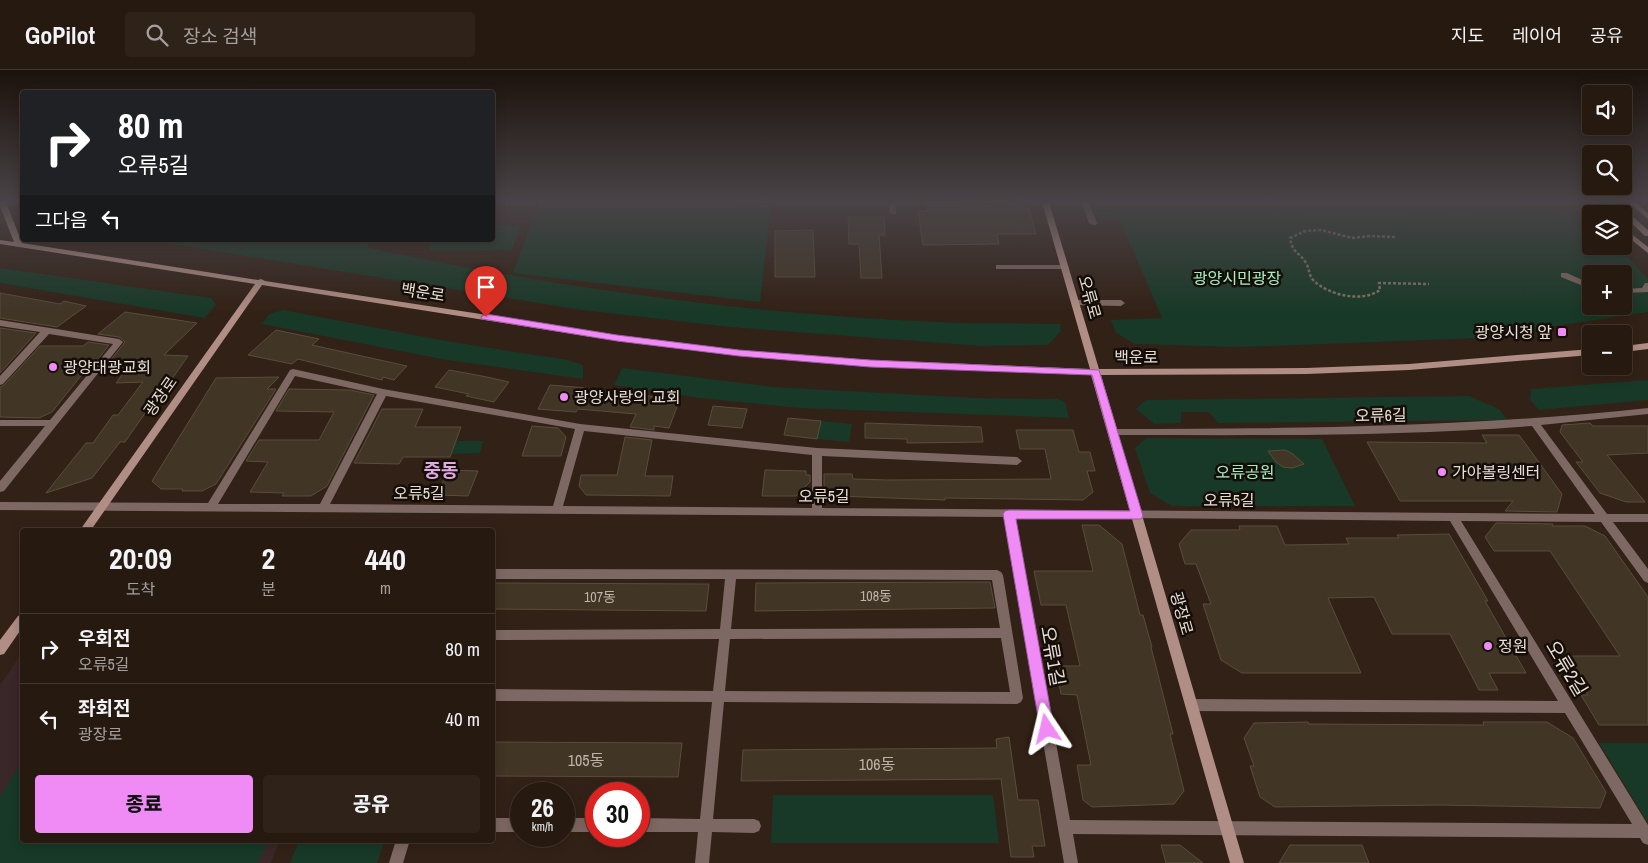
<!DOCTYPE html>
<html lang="ko">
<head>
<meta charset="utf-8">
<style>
	:root { --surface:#261910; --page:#2e2219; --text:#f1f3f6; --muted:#a4a09f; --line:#423830; --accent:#f08bf6 }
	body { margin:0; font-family:"Archivo Narrow","Noto Sans KR",sans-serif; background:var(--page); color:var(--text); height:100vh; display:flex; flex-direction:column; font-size:19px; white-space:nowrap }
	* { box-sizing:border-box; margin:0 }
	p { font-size:16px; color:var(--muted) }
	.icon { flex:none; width:28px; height:28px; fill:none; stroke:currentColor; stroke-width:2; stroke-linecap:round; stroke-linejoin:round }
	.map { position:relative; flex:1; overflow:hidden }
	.sheet { position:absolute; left:20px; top:458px; width:475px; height:315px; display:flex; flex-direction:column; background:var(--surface); border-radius:5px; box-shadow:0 2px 12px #0003,0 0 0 1px var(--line) }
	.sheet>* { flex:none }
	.hud { position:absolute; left:20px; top:20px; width:475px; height:152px; border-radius:5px; box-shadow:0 2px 12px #0003,0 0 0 1px var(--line); background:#202124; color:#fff; overflow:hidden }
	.buttons { position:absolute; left:1582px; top:15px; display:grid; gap:10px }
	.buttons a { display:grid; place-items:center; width:50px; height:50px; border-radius:5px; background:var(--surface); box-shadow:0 2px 12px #0003,0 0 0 1px var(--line); font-size:25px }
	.speed { position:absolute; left:510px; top:712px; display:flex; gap:10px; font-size:25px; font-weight:700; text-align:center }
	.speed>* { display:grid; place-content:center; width:65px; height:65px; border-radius:50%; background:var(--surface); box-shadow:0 2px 12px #0003,0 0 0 1px var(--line); line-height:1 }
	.speed small { font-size:12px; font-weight:400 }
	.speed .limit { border:8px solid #d22; background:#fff; color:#111 }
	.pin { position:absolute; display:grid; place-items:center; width:42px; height:42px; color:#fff; margin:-51px -21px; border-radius:50% 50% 50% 0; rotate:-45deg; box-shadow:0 0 5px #0007 }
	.pin .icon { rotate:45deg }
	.me { position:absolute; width:55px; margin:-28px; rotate:350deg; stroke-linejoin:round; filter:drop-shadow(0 0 4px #0008) }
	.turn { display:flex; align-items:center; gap:18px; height:105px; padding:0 15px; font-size:22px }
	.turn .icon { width:65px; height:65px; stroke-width:2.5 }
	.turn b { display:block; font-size:35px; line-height:42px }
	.then { display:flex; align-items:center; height:48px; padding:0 15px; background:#0003; gap:10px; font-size:19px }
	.eta { display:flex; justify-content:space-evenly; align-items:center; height:85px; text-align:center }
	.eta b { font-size:30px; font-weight:800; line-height:35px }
	.cta { display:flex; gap:10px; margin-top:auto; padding:10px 15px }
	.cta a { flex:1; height:58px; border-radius:5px; background:var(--accent); color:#111; font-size:20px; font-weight:800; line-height:58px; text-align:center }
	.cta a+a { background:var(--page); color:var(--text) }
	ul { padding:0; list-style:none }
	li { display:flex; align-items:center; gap:15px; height:70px; padding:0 15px; border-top:1px solid var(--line) }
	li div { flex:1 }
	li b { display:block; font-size:19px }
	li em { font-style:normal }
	header { display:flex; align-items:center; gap:30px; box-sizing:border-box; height:70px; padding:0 25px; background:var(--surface); border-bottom:1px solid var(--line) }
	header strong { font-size:24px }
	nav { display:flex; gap:28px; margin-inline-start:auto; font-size:18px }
	.search { width:350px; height:45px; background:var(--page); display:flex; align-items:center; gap:12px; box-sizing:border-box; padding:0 18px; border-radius:5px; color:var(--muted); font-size:19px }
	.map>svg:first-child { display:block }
	.education { fill:#3a2729 }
	.green { fill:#183927; fill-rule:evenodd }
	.building { fill:#413525; stroke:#594d3c }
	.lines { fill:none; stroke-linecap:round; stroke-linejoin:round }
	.path { stroke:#817369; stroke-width:2.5; stroke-dasharray:3 2; stroke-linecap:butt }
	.lane { fill:#7e6863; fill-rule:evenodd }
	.street { fill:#7e6863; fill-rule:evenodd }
	.secondary { fill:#b18e85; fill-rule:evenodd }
	.route { fill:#f08bf6; stroke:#9c5aa0 }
	.poi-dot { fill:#f08bf6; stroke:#140d08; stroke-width:2 }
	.labels { text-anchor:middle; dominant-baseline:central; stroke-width:5; stroke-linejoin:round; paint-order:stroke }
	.number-label { font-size:14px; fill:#beb3a9 }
	.park-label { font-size:16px; fill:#a3edc2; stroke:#140d08 }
	.street-label { font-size:16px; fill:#e8ddd5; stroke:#140d08 }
	.poi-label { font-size:16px; fill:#e8ddd5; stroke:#140d08; text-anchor:start }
	.near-number-label { font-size:16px; fill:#beb3a9 }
	.quarter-label { font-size:19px; font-weight:bold; fill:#e0a9e3; stroke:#140d08 }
	.near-street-label { font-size:19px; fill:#e8ddd5; stroke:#140d08 }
</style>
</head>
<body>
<header>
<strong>GoPilot</strong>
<div class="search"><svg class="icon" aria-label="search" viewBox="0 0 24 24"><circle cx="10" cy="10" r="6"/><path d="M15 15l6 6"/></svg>장소 검색</div>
<nav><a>지도</a><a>레이어</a><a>공유</a></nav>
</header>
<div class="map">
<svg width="1648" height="793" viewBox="0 0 1648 793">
	<rect width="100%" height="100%" fill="#322116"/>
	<path class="education" d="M 22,583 L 22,770 L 280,770 L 271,793 L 0,793 L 0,615 Z"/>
	<path class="green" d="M 540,132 L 738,132 L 771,134 L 760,232 L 513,203 Z
		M 1092,138 L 1562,140 L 1591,151 L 1591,176 L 1617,176 L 1648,209 L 1648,242 L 1477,268 L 1298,275 L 1237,277 L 1135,274 L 1116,263 L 1111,250 L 1162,248 L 1119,148 L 1096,148 ZM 1591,204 L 1624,204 L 1624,236 L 1591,236 Z
		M 493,155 L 521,155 L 512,180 L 429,180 L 434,170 L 492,170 Z
		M 146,170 L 366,170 L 369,178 C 553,217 747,244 935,252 C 976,254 1018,253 1060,254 L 1061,261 L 1048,275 L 982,276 L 730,257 L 582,240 Z
		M 0,198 L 211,228 L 216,234 L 205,248 L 0,213 Z
		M 283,240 L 446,271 L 568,290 L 583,295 L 583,309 L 447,290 L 262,254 L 269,244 Z
		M 622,298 L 774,317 L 974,328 L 1058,329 L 1065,332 L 1069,348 L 799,338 L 700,328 L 614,315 Z
		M 1648,310 L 1648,330 L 1539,340 L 1530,330 L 1531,319 Z
		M 1469,326 L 1499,339 L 1507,350 L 1218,353 L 1209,342 L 1181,342 L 1181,353 L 1154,354 L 1136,339 L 1146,330 Z
		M 821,351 L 852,354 L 849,372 L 817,369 Z
		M 1146,368 L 1322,369 L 1355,436 L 1172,436 L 1150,423 L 1135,378 Z
		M 456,371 L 483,371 L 480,383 L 451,384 Z
		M 1599,673 L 1648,673 L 1648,753 Z
		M 18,698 L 22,698 L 22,770 L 268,770 L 258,793 L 0,793 L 0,727 Z
		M 773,725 L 993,725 L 999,773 L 771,773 Z
		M 299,770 L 385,770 L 377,793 L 290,793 Z"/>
	<path class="building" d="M 926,132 L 1028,134 L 1036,164 L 997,164 L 999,174 L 923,175 L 918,141 L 927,141 Z
		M 848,147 L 884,147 L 885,165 L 879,165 L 882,208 L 861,208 L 859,174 L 849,174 Z
		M 813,160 L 815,207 L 775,207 L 775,161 Z
		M 0,223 L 60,234 L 64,231 L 86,236 L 57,257 L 0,248 Z
		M 125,242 L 197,253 L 164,285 L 188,286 L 151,339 L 148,339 L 125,372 L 120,372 L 92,408 L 46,423 L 86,373 L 93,373 L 113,345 L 118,345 L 143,312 L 116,313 L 128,297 L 105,297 L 125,272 L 119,267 L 98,264 Z
		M 0,258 L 36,263 L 0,303 Z
		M 276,260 L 319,269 L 312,275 L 407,296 L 394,310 L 383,307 L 382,310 L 298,289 L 292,294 L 248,285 Z
		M 88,272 L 109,275 L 92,297 L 88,297 L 52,342 L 39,348 L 0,347 L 0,317 L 4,315 L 40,276 L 83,276 Z
		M 449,300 L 482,306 L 509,312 L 494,332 L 466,326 L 469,324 L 435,317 Z
		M 279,307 L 267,319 L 276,319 L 216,414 L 202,421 L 182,421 L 183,419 L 161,419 L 152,411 L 216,308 Z
		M 550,315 L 587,318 L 586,320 L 680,329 L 669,358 L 654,356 L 654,360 L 630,357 L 636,344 L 578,339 L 576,342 L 538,339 Z
		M 289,319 L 350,320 L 374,325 L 327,416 L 311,426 L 282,426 L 284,423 L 250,422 L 268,392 L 246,391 L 259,370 L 319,370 L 334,342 L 276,341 Z
		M 713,336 L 747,339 L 742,358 L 708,355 Z
		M 382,339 L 423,339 L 415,357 L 461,357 L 450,387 L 403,387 L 399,394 L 354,393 Z
		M 788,348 L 821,351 L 817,369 L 784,365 Z
		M 865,353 L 981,357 L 983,372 L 907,373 L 907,369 L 865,368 Z
		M 1590,353 L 1593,356 L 1648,356 L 1648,383 L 1607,385 L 1645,432 L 1626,432 L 1600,423 L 1576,392 L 1583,392 L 1560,362 L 1562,355 Z
		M 532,356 L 558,358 L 566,367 L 561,386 L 522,386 Z
		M 1016,360 L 1073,360 L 1079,382 L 1090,382 L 1095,401 L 1087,401 L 1093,422 L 1083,430 L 945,428 L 945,430 L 836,426 L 824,419 L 824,404 L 852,404 L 853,409 L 888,410 L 1051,409 L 1045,379 L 1020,379 Z
		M 1482,365 L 1519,365 L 1562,424 L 1557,442 L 1505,441 L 1513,431 L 1400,431 L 1367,372 L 1487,373 Z
		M 625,367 L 652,370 L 645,406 L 673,406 L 670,426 L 586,425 L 579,416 L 581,405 L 617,405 Z
		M 1285,380 L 1293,384 L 1304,394 L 1292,398 L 1283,397 L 1276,392 L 1268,381 Z
		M 448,400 L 478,401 L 468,426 L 437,425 Z
		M 765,400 L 806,401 L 806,405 L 810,405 L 810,412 L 796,426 L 762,426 Z
		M 1496,453 L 1553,454 L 1552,456 L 1585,456 L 1605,466 L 1648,527 L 1648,655 L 1599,655 L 1581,625 L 1588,625 L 1563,586 L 1620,586 L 1550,481 L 1494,481 L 1485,467 Z
		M 1082,455 L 1099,455 L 1122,474 L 1140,545 L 1143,545 L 1152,577 L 1151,577 L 1173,664 L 1170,664 L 1184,721 L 1174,734 L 1092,737 L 1083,730 L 1077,695 L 1091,695 L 1077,625 L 1061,624 L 1056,596 L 1080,596 L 1066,535 L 1041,535 L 1034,501 L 1093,501 Z
		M 1239,456 L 1277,456 L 1285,475 L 1349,474 L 1346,468 L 1399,468 L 1397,465 L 1449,464 L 1488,531 L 1485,531 L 1526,603 L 1489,603 L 1498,620 L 1479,620 L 1450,564 L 1392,564 L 1374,527 L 1328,528 L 1361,603 L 1242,603 L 1221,590 L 1203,534 L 1211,534 L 1196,494 L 1185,494 L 1179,474 L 1191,460 L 1240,460 Z
		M 990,512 L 995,538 L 755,541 L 756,513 Z
		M 492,513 L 709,514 L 706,541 L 492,539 Z
		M 1308,652 L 1309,654 L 1484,655 L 1483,652 L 1547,652 L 1573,668 L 1606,722 L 1600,738 L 1441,735 L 1275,737 L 1260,727 L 1250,696 L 1254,696 L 1244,668 L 1254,653 Z
		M 1009,667 L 1018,730 L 1038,730 L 1045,776 L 1032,776 L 1034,787 L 1011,787 L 1001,709 L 741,711 L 743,680 L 997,678 L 996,669 Z
		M 492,672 L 682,673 L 678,707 L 492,706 Z
		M 1161,775 L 1180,775 L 1203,793 L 1166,793 Z
		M 1290,775 L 1362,775 L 1369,793 L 1279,793 Z"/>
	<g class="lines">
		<path class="path" d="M 1395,167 L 1370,166 L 1352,168 L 1321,160 L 1305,161 L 1290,168 C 1293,185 1299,181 1306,193 C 1310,200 1308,205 1314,211 C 1329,225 1362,233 1380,220 L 1379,213 L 1429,214"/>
		<path class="lane" d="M 492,499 L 997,500 L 1001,502 L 1003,505 L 1023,628 L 1021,632 L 1017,634 L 724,632 L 713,749 L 754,749 L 759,751 L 761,756 L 759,761 L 754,763 L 712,762 L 709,793 L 695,793 L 698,762 L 639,762 L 639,748 L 700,749 L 712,632 L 492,631 L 492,619 L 713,621 L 719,569 L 492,570 L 492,560 L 720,559 L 725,509 L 492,509 ZM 736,509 L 992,510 L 1000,558 L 731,559 ZM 1001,568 L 1010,622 L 725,621 L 730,569 Z
			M 492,748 L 521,748 L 521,762 L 492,762 Z
			M 564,748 L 596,748 L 596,762 L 564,762 Z
			M 396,770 L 410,770 L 403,793 L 389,793 Z"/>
		<path class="street" d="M 889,132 L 896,132 L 896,144 L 893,144 L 889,142 Z
			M 1082,132 L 1089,132 L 1097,153 L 1096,155 L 1093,155 L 1089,153 Z
			M 996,195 L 1065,195 L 1069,197 L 1065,199 L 996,199 Z
			M 1561,203 L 1567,203 L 1591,214 L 1591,219 L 1561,207 Z
			M 1645,213 L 1648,213 L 1648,222 L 1624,223 L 1624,219 L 1642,218 Z
			M 1076,230 L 1121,230 L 1125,233 L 1121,236 L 1073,235 L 1072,233 Z
			M 0,250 L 119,269 L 123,272 L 4,421 L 0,422 L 0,411 L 45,356 L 0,356 L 0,350 L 50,350 L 113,274 L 49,264 L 3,314 L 0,315 L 0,306 L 40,262 L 0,256 Z
			M 293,299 L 383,319 L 580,354 L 817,378 L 1017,387 L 1022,391 L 1017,395 L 822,386 L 822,438 L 1595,444 L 1532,356 C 1393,367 1253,365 1113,365 L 1108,362 L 1113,359 C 1292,359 1470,357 1648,338 L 1648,344 L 1541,355 L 1607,444 L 1648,444 L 1648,452 L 1613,452 L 1648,499 L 1648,513 L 1644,511 L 1601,452 L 1461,451 L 1648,755 L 1648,775 L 1643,773 L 1640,768 L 1073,764 L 1078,793 L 1064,793 L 1004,447 L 0,440 L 0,432 L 208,433 L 290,300 ZM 295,306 L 377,324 L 320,434 L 218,434 ZM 386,326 L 575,359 L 553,436 L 330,434 ZM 584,361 L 812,385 L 812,438 L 563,436 ZM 1015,447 L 1450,451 L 1558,631 L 1191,629 L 1187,631 L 1185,635 L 1187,639 L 1191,641 L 1565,643 L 1632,754 L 1070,750 Z"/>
		<path class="secondary" d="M 0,132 L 6,132 L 22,173 L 258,210 L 261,209 L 265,211 L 617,265 L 739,280 L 870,290 L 1090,299 L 1042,132 L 1049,132 L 1099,299 L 1306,298 L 1409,294 L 1591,279 L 1591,285 L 1409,300 L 1306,304 L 1101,305 L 1244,793 L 1230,793 L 1091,305 L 870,296 L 739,286 L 617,271 L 262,215 L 91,460 L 80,460 L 255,214 L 0,174 L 0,170 L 14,172 L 0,136 Z
			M 1590,132 L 1597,132 L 1610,144 L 1601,144 Z
			M 1609,132 L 1616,132 L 1648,160 L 1648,166 L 1645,166 L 1624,146 L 1624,144 L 1621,144 Z
			M 1628,132 L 1635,132 L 1648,143 L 1648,149 Z
			M 1624,158 L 1648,177 L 1648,183 L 1624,164 Z
			M 1648,273 L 1648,279 L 1624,282 L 1624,276 Z
			M 22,544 L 22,558 L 4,584 L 0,585 L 0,570 L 18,546 Z"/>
	</g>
	<linearGradient id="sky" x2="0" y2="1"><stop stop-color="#1c120c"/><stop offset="0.54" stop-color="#494347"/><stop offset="1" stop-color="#494347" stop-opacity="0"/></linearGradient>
	<rect width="1648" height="243" fill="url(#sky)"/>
	<path class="route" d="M 486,244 L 617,265 L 739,280 L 870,290 L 1099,300 L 1143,446 L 1141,449 L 1016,449 L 1054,659 L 1052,664 L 1047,666 L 1042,664 L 1040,659 L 1003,444 L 1005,441 L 1009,440 L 1130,441 L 1092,305 L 870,297 L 739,286 L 617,271 L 482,249 L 481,247 Z"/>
	<g class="poi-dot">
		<rect x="1557" y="257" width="10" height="10" rx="2.5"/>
		<circle cx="53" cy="297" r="5"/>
		<circle cx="564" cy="327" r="5"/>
		<circle cx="1442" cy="402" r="5"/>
		<circle cx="1488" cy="576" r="5"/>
	</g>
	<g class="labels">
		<g class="number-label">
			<text x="876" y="526">108동</text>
			<text x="600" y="527">107동</text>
		</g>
		<g class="park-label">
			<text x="1237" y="208">광양시민광장</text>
			<text x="1245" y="402">오류공원</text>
		</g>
		<g class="street-label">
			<text transform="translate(423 222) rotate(9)">백운로</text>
			<text transform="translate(1090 227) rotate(74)">오류로</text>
			<text x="1136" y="287">백운로</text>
			<text transform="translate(160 326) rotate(-55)">광장로</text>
			<text transform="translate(1381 345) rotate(-1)">오류6길</text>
			<text x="419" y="423">오류5길</text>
			<text x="824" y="426">오류5길</text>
			<text x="1229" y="430">오류5길</text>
			<text transform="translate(1182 543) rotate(74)">광장로</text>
		</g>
		<g class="poi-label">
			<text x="1552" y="262" text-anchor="end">광양시청 앞</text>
			<text x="63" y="297">광양대광교회</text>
			<text x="574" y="327">광양사랑의 교회</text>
			<text x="1452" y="402">가야볼링센터</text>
			<text x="1498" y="576">정원</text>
		</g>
		<g class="near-number-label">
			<text x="586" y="690">105동</text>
			<text x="877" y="694">106동</text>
		</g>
		<g class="quarter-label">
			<text x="441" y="400">중동</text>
		</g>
		<g class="near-street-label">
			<text transform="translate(1053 586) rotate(80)">오류1길</text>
			<text transform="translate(1567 598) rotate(59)">오류2길</text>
		</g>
	</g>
</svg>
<div class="buttons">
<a><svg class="icon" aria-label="sound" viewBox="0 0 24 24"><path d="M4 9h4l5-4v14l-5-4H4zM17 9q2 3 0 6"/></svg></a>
<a><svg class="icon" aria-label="search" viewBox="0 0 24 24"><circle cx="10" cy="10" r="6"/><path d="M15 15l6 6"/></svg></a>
<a><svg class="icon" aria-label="layers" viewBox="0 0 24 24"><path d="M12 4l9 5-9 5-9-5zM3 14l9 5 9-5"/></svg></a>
<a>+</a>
<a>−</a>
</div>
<div class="speed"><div>26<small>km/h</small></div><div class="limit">30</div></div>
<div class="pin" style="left:486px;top:247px;background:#d93025"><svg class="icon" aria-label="arrive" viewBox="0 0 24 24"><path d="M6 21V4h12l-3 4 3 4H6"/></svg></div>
<svg class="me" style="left:1047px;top:659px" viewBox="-20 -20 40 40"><path d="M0-17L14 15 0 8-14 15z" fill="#f08bf6" stroke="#fff" stroke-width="4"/></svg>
<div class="hud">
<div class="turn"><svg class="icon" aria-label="right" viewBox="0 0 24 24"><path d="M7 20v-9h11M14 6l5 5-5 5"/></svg><div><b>80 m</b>오류5길</div></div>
<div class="then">그다음<svg class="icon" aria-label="left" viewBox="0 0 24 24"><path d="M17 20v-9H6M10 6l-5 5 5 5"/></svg></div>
</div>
<section class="sheet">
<div class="eta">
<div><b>20:09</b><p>도착</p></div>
<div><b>2</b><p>분</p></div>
<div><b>440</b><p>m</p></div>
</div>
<ul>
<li><svg class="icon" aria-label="right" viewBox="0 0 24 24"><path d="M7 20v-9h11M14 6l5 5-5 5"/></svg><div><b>우회전</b><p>오류5길</p></div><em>80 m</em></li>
<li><svg class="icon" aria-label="left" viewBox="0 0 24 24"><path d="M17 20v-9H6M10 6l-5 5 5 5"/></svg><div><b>좌회전</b><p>광장로</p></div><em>40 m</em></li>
</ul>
<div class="cta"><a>종료</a><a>공유</a></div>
</section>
</div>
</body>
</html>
